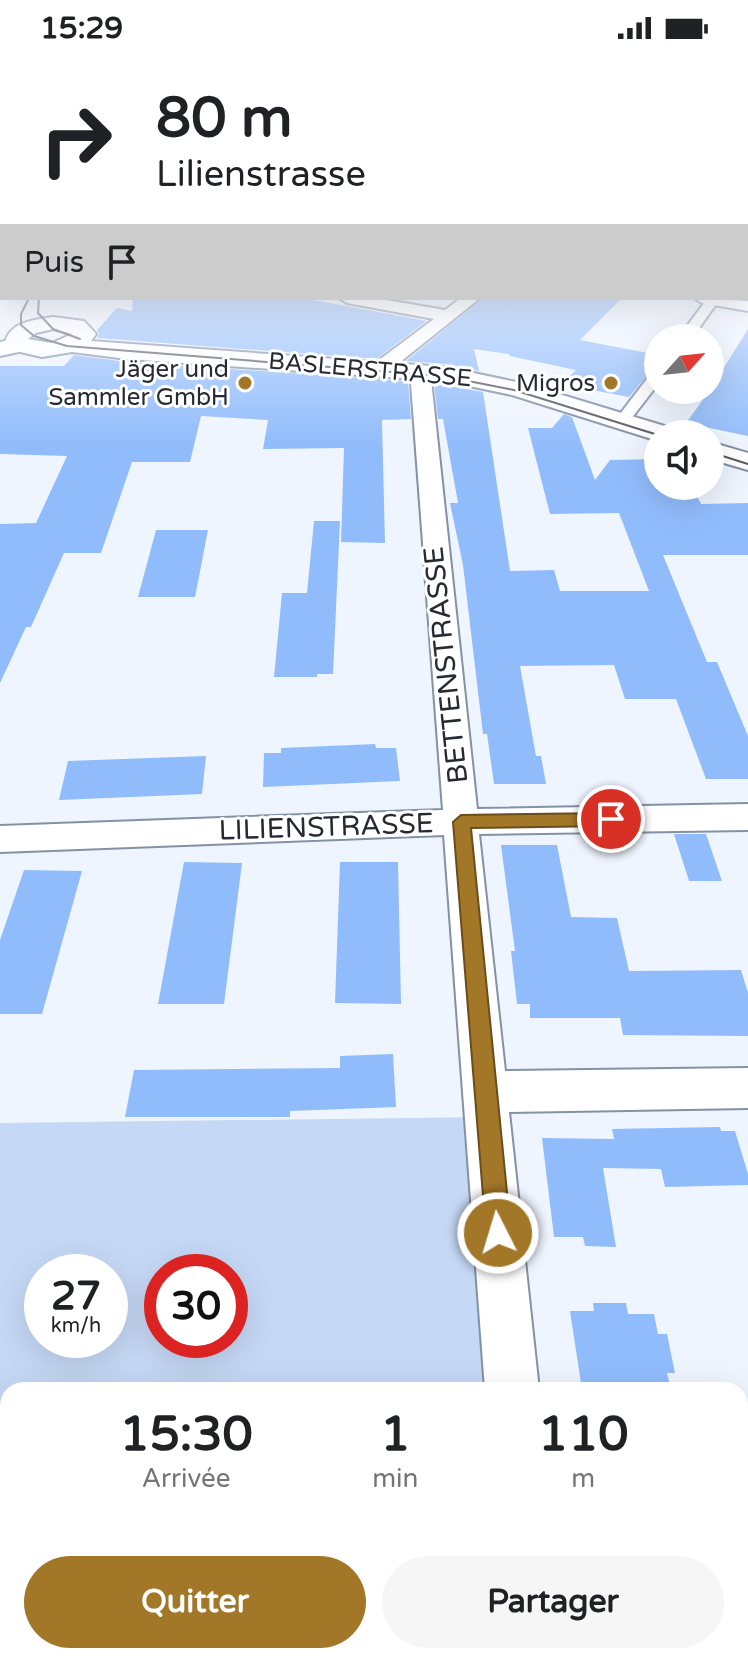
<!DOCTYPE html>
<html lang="fr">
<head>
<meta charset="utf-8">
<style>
	:root { --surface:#fff; --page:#f6f6f6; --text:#202124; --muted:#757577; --accent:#a37728 }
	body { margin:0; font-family:"Varela Round",sans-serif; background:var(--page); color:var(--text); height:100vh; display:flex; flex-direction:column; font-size:30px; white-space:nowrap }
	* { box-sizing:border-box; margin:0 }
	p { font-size:26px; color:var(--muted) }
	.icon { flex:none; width:44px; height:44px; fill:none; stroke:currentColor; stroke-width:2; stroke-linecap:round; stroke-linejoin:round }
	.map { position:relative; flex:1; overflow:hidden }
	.sheet { position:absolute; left:0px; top:1326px; width:748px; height:282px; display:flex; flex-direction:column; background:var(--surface); border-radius:24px 24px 0 0; box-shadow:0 8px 32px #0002 }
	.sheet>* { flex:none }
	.top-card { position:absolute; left:0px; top:0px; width:748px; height:244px; box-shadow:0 8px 32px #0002; background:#fff; color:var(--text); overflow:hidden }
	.needle { width:52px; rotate:63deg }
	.buttons { position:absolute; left:644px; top:268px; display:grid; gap:16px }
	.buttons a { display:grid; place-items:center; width:80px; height:80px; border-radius:50%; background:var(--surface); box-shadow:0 8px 32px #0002; font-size:40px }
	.speed { position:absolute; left:24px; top:1198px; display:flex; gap:16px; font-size:40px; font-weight:700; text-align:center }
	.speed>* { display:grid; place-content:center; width:104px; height:104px; border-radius:50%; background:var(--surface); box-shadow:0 8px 32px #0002; line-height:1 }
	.speed small { font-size:20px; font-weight:400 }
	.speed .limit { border:12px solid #d22; background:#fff; color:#111 }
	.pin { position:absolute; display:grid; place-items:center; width:68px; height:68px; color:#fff; margin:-34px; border:4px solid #fff; border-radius:50%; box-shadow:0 2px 8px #0007 }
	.me { position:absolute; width:88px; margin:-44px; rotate:355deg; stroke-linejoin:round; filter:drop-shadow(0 0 6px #0008) }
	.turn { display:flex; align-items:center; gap:28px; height:168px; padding:0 24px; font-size:36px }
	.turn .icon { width:104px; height:104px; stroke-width:2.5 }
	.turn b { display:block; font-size:56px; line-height:68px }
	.then { display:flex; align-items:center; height:76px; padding:0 24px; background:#0003; gap:16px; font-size:30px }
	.eta { display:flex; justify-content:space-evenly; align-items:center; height:136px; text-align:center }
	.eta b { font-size:48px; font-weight:800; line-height:56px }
	.cta { display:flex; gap:16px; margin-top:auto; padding:16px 24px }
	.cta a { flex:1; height:92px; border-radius:48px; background:var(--accent); color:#fff; font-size:32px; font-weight:800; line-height:92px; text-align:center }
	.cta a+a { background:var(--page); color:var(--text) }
	.status { display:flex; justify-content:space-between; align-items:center; height:56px; padding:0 40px; background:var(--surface); direction:ltr }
	.status svg { height:22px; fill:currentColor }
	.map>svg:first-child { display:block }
	.green { fill:#c5d8f5; fill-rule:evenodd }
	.building { fill:#91bcfc }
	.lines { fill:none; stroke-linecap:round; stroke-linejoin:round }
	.pedestrian-casing { stroke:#8391a7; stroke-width:4 }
	.minor-casing { stroke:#8391a7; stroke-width:4 }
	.tertiary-casing { stroke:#8391a7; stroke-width:4 }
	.secondary-casing { stroke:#8391a7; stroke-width:4 }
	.pedestrian { fill:#fff; fill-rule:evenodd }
	.minor { fill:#fff; fill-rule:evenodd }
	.tertiary { fill:#fff; fill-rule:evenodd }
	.secondary { fill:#fff; fill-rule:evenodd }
	.tram { stroke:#545962; stroke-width:2 }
	.route { fill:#a37728; stroke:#6a4d1a; stroke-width:2 }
	.poi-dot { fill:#a37728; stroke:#fff; stroke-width:3 }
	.labels { text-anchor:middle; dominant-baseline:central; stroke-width:6; stroke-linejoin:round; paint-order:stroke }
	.far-poi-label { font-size:24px; fill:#252a33; stroke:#fff; text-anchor:end }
	.far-street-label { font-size:24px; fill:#252a33; stroke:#fff }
	.street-label { font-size:28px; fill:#252a33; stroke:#fff }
</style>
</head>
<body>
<div class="status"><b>15:29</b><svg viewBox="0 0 49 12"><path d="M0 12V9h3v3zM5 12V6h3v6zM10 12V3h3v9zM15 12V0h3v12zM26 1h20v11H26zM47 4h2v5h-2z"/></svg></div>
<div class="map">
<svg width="748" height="1607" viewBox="0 0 748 1607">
	<rect width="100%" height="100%" fill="#eff5ff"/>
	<path class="green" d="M 489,1061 L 512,1334 L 8,1334 L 8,1600 L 535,1600 L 536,1607 L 0,1607 L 0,1067 ZM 42,1216 L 110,1216 L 110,1284 L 42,1284 ZM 162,1216 L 230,1216 L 230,1284 L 162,1284 Z"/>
	<path class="building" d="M 133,242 L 303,242 L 427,265 L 376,303 L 97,282 L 99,278 L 97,274 L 117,252 L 132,255 Z
		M 483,242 L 622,242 L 580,284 L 658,299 L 658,306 L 629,341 L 587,333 L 592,328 L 567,323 L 576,314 L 510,300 L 509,298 L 474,293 L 479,315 L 445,308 L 406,305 Z
		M 748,273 L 748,380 L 686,367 L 710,334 Z
		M 74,299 L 127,306 L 408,325 L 411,363 L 382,364 L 385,487 L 341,486 L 344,392 L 263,393 L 268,364 L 201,360 L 190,406 L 132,406 L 101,497 L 64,497 L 31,571 L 26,571 L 0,627 L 0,468 L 36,467 L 67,400 L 0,398 L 0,310 L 64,310 Z
		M 434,327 L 483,336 L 510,515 L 554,514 L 560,535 L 649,535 L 619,457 L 550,458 L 528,372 L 552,372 L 564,358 L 572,361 L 595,424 L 610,404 L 658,403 L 658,430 L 692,430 L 701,448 L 748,447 L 748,499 L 663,499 L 707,606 L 717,606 L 748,680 L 748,723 L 706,723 L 676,643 L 625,643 L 614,609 L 520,610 L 536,700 L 541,700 L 546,728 L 494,728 L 487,678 L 483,678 L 463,509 L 450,447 L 458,447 L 443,363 L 438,363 Z
		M 314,465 L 340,465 L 333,618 L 317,618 L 317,621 L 274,621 L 282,537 L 307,537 Z
		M 156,474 L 208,474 L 195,541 L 138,541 Z
		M 375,688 L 376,692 L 396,692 L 400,725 L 263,731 L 264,697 L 281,697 L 281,692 Z
		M 206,700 L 202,738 L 59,744 L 68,705 Z
		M 674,778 L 706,778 L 722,825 L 689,825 Z
		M 501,789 L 557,789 L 571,861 L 617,862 L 629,915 L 741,914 L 748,937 L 748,980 L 623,979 L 620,962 L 530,962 L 530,948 L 517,948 L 511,895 L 515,895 Z
		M 184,806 L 242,807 L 224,948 L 158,948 Z
		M 340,806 L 398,806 L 401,948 L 335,947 Z
		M 24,814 L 82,815 L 42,958 L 0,958 L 0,884 Z
		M 393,998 L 396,1051 L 290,1055 L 290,1061 L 125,1061 L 134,1014 L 340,1012 L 340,1000 Z
		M 720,1071 L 721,1075 L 735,1075 L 748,1118 L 748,1129 L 665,1131 L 661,1113 L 603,1112 L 616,1191 L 585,1190 L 583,1181 L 554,1181 L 542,1082 L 614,1083 L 612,1073 Z
		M 593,1247 L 626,1247 L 628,1258 L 654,1258 L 658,1278 L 667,1278 L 675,1317 L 667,1317 L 671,1334 L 582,1334 L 570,1255 L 594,1255 Z"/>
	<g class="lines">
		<defs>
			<path id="pedestrian" d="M 708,242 L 719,244 L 692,282 L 678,282 Z
				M 658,314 L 658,328 L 627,368 L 617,368 L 617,362 L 653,315 Z"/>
			<path id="minor" d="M 339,242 L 375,242 L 445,254 L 461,242 L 480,242 L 389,315 L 382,317 L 372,311 L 375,307 L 434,263 L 347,247 Z
				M 694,242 L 748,245 L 748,255 L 702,247 Z
				M 420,308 L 430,314 L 477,753 L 748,748 L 748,774 L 479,778 L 505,1015 L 748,1012 L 748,1052 L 509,1056 L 539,1334 L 485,1334 L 444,779 L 0,796 L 0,770 L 443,754 L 410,314 Z
				M 503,1600 L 567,1600 L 568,1607 L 504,1607 Z"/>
			<path id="tertiary" d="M 20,282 L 31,289 L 28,294 L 0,300 L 0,286 Z"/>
			<path id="secondary" d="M 53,261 L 84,265 L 96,278 L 91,285 L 445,311 L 526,328 L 671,372 L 675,378 L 658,378 L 658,385 L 512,339 L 445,325 L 127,303 L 72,296 L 42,301 L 16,295 L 5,286 C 11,265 34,264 53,261 ZM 53,273 L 72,278 L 52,287 L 28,283 L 36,277 Z
				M 710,386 L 748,397 L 748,414 L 710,403 Z"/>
		</defs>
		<use href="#pedestrian" class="pedestrian-casing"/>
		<use href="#minor" class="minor-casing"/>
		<use href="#tertiary" class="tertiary-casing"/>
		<use href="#secondary" class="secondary-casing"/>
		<use href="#pedestrian" class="pedestrian"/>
		<use href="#minor" class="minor"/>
		<use href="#tertiary" class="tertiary"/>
		<use href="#secondary" class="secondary"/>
		<path class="tram" d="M 29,242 L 21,258 L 21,269 L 34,280 L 67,290 L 443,320 L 514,334 L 658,379
			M 39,242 L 38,257 L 53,273 L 80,283
			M 710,396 L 748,408"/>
	</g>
	<linearGradient id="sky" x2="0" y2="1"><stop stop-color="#77adec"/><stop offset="0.42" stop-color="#f8faff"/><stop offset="1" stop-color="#f8faff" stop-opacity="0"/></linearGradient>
	<rect width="748" height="389" fill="url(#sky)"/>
	<path class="route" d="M 611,757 L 619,763 L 611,770 L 471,772 L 511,1177 L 507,1186 L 498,1189 L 490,1186 L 486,1177 L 453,766 L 461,759 Z"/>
	<g class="poi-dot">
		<circle cx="245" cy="327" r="8"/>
		<circle cx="611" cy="327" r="8"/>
	</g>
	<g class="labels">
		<g class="far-poi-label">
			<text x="229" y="313">Jäger und<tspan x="229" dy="28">Sammler GmbH</tspan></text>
			<text x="595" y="327">Migros</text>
		</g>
		<g class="far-street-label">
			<text transform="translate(370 314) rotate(5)">BASLERSTRASSE</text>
		</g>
		<g class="street-label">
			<text transform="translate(446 609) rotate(-96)">BETTENSTRASSE</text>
			<text transform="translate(326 771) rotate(-2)">LILIENSTRASSE</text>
		</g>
	</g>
</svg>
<div class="buttons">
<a><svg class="needle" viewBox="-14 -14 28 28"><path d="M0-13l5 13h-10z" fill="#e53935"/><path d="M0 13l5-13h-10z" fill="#757577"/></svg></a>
<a><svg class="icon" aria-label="sound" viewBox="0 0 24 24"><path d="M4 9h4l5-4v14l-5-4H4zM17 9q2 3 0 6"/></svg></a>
</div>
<div class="speed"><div>27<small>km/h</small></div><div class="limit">30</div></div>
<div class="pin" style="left:611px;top:763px;background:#d93025"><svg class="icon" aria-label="arrive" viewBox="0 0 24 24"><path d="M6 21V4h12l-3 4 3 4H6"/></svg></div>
<svg class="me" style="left:498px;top:1177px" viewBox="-20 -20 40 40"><circle r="17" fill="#a37728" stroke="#fff" stroke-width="3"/><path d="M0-11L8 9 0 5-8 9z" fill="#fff"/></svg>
<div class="top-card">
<div class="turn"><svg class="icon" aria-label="right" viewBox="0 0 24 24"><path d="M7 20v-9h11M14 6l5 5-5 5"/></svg><div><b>80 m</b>Lilienstrasse</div></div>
<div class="then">Puis<svg class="icon" aria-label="arrive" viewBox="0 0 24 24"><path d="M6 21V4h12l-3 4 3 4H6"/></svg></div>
</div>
<section class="sheet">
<div class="eta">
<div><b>15:30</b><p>Arrivée</p></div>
<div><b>1</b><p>min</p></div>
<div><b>110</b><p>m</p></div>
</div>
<div class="cta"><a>Quitter</a><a>Partager</a></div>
</section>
</div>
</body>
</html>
